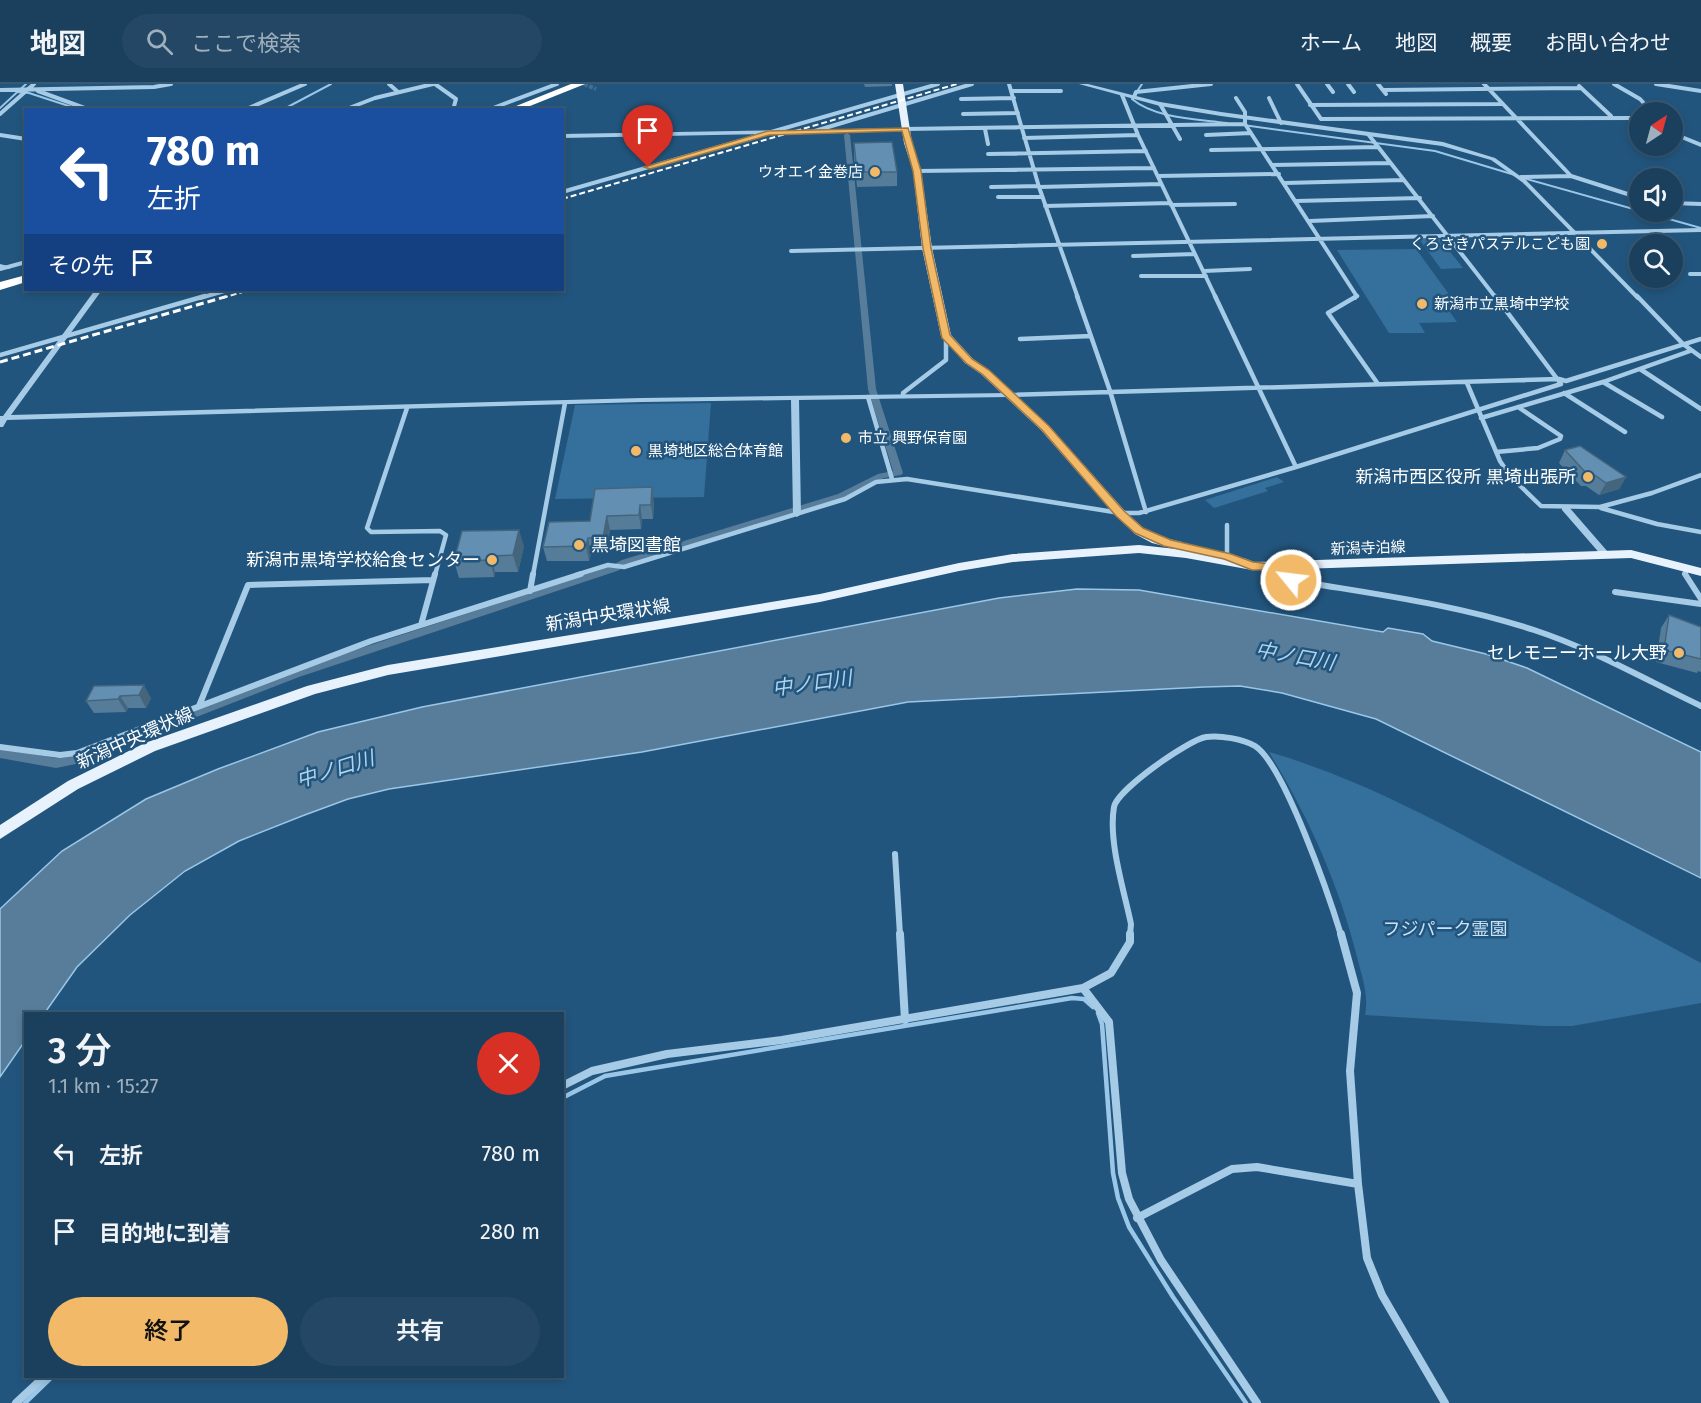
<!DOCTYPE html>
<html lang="ja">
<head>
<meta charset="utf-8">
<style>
	:root { --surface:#1a405e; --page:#234764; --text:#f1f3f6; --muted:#9fafbc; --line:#385973; --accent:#f2b968 }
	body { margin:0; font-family:"Fira Sans","Noto Sans JP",sans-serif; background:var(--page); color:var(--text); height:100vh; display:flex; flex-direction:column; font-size:22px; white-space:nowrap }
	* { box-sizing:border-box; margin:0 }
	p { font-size:20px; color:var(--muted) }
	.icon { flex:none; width:33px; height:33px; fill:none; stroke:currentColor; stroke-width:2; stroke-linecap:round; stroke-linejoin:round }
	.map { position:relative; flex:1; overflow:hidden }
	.panel { position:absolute; left:24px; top:928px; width:540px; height:366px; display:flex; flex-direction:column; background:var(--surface); border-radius:0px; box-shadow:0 3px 9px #0003,0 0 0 2px var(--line) }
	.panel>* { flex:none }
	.guide { position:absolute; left:24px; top:24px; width:540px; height:183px; border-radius:0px; box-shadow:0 3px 9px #0003,0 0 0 2px var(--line); background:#1a4fa0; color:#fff; overflow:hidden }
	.needle { width:39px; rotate:36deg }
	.fabs { position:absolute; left:1629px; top:18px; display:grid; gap:12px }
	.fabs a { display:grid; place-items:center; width:54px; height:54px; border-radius:50%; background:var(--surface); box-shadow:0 3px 9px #0003,0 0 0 2px var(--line); font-size:30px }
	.pin { position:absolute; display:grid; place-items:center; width:51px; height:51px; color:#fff; margin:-62px -26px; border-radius:50% 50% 50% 0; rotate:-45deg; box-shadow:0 0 6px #0007 }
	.pin .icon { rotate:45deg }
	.me { position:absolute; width:66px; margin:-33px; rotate:299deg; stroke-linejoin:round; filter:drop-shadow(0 0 4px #0008) }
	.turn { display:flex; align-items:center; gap:21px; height:126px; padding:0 24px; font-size:27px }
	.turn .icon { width:78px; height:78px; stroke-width:2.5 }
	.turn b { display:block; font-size:42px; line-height:51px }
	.then { display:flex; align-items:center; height:57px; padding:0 24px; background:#0003; gap:12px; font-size:22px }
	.round { display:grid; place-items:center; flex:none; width:63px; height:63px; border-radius:32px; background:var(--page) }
	.head { display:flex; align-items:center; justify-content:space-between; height:102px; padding:0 24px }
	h1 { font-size:36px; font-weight:600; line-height:45px }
	.cta { display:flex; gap:12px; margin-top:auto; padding:12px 24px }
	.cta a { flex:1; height:69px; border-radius:36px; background:var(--accent); color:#111; font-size:24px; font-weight:600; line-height:69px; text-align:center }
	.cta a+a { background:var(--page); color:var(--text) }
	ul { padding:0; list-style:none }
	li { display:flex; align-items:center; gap:18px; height:78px; padding:0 24px }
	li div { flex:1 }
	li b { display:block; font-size:22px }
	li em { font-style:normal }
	header { display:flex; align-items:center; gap:36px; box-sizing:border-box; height:84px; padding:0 30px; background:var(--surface); border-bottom:2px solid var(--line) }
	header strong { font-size:28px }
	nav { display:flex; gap:33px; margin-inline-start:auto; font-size:21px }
	.search { width:420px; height:54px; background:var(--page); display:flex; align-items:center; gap:15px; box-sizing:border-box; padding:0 21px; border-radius:33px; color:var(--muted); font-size:22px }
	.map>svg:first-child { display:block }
	.green { fill:#356f9b }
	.water { fill:#587d9a; stroke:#9ac7e7; stroke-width:1.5 }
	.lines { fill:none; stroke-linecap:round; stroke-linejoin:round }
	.stream-far1 { stroke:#9ac7e7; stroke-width:2 }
	.stream { stroke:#9ac7e7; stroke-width:4.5 }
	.canal { fill:#587d9a; fill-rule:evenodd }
	.minor-tunnel { stroke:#436e90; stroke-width:4; stroke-dasharray:4 1.5; stroke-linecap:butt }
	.minor-far3 { stroke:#a6cbe6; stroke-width:4 }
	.minor-far2 { stroke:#a6cbe6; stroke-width:4.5 }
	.minor-far1 { stroke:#a6cbe6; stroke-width:6 }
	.minor { stroke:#a6cbe6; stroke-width:8 }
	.tertiary { fill:#a6cbe6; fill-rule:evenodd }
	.primary { fill:#e7f2fd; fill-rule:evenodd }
	.motorway { fill:#fff; fill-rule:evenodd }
	.rail-far1 { stroke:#fff; stroke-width:2; stroke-dasharray:6 3; stroke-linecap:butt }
	.rail { stroke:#fff; stroke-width:3; stroke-dasharray:8 4; stroke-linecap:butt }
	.wall { fill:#557c99 }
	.shaded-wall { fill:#45657d }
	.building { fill:#6390b2; stroke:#45657d; stroke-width:1.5 }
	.route { fill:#f2b968; stroke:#9d7844; stroke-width:1.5 }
	.poi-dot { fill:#f2b968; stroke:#22557d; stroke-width:2 }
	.labels { text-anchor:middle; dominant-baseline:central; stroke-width:5; stroke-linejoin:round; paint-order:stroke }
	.far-poi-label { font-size:15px; fill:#fff; stroke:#22557d; text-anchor:start }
	.far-street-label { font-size:15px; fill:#fff; stroke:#22557d }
	.poi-label { font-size:18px; fill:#fff; stroke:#22557d; text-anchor:end }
	.street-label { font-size:18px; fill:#fff; stroke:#22557d }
	.park-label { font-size:18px; fill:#c9e2f5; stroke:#22557d }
	.water-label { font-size:20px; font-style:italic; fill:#b1d4ee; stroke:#22557d }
</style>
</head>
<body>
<header>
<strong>地図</strong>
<div class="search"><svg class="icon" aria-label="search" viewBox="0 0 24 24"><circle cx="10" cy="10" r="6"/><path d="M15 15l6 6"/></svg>ここで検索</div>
<nav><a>ホーム</a><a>地図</a><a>概要</a><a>お問い合わせ</a></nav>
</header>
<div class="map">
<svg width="1701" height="1319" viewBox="0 0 1701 1319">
	<rect width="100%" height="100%" fill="#22557d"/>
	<path class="green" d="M 1419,155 L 1440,155 L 1463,184 L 1441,185 Z
		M 1416,165 L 1451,213 L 1440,214 L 1457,238 L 1419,239 L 1425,249 L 1389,249 L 1337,166 Z
		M 711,319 L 704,413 L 555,415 L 575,321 Z
		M 1277,393 L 1284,398 L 1265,404 L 1268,407 L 1214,424 L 1205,416 Z
		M 1269,668 C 1355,693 1434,735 1513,778 C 1576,811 1638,845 1701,879 L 1701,919 L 1572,942 L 1543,942 L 1365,931 C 1369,911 1362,893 1357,873 C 1339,800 1308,732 1269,668 Z"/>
	<path class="water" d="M 1077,505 L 1139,506 L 1383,548 L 1388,544 L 1423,550 L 1432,557 L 1486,570 L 1527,584 L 1701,668 L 1701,794 L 1376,635 L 1282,609 L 1240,602 L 1204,603 L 908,618 L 642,668 L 389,705 L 348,715 L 302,732 L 239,757 L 185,787 L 130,831 L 77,883 L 44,930 L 26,930 L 25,957 L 0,993 L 0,825 L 62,767 L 146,715 L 218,685 L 318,648 L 422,623 L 999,514 Z"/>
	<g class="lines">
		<path class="stream-far1" d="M 1142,0 L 1132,15 C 1156,35 1198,35 1227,39
			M 17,8 L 29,9 L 81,26
			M 0,24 L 26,0
			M 282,26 L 331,0
			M 1243,41 L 1435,67 L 1515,91
			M 1523,94 L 1701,144"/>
		<path class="stream" d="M 1098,929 L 1102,940 L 1113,1089 L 1118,1114 L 1129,1143 L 1173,1213 L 1246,1319
			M 562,1014 L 605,992 L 1072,914 L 1084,915 L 1093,923
			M 25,1319 L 52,1293"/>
		<path class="canal" d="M 847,49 L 850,51 L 876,305 L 903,389 L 901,391 L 884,394 L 844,414 L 630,480 L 617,487 L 299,593 L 76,680 L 56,684 L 0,674 L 0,664 L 56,674 L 71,673 L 291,587 L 609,483 L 622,476 L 838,410 L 878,390 L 893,387 L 868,305 L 844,51 Z"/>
		<path class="minor-tunnel" d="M 584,0 L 596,5"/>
		<path class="minor-far3" d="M 389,0 L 398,8
			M 435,0 L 456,15 L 453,26
			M 1009,0 L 1039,103 L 1078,214
			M 1297,0 L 1321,35
			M 1327,0 L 1333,8
			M 1348,0 L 1354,8
			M 1378,0 L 1386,10
			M 1484,0 L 1571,92 L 1640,114
			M 1614,0 L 1640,15 L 1652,28
			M 1656,0 L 1701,7
			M 1579,2 L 1611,32
			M 0,6 L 154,3 L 171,0
			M 1384,6 L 1581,4
			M 38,7 L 90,26
			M 1011,7 L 1061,7
			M 1122,11 L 1138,51 L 1216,214
			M 1134,13 L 1136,8 L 1211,0
			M 1236,14 L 1245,28 L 1245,40 L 1356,211 L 1355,214
			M 1269,14 L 1281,39
			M 961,15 L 1014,14
			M 1160,20 L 1180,55
			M 1310,21 L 1502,20
			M 244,26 L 305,0
			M 344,26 L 375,14 L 433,0
			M 488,26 L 557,0
			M 0,30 L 34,0
			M 963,30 L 1018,29
			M 1321,35 L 1640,34
			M 905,45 L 1245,40
			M 985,45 L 988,60
			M 815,47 L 972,0
			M 1672,49 L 1701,61
			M 1368,50 L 1496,214
			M 0,51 L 26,55
			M 1206,51 L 1251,49
			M 1024,54 L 1138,51
			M 1211,66 L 1378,63
			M 988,70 L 1146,67
			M 1272,81 L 1390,79
			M 917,87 L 1154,84
			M 1158,92 L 1279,90
			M 1521,93 L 1571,92
			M 1524,97 L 1638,214
			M 1285,99 L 1404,96
			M 991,103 L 1038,102
			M 1039,103 L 1161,100
			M 562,108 L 938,0
			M 998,113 L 1042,113
			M 1296,117 L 1420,114
			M 1672,119 L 1701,120
			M 1171,121 L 1235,120
			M 1045,122 L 1171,119
			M 1310,137 L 1433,132
			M 791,167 L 1701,146
			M 1133,172 L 1195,170
			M 0,185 L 26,178
			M 1204,187 L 1250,185
			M 1690,190 L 1701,190
			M 1141,192 L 1206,192
			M 200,214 L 228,206"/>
		<path class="minor-far2" d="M 1077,212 L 1110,307 L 1146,428
			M 1215,212 L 1296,383
			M 1357,212 L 1328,229 L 1378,300
			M 1637,212 L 1683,260 L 1701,273
			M 1020,255 L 1091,252
			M 0,271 L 205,212
			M 1640,285 L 1701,325
			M 1603,298 L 1662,333
			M 1467,299 L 1500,377 L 1510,392 L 1541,422 L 1600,423 L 1652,409 L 1701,391
			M 1564,309 L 1625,348
			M 1008,311 L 1559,295 L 1566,297 L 1701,255
			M 903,312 L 903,309 L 946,276 L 946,252
			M 868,313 L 892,395
			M 407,324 L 367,444 L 371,448 L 440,447 L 446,451 L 435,491
			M 1481,334 L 1603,298 L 1690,267
			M 1496,368 L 1538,364 L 1560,355 L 1561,352 L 1518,323
			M 1601,424 L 1657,440 L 1701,448
			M 1227,441 L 1227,472
			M 1269,482 L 1280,491
			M 533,491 L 565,319
			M 576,491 L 608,481 L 624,483 L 845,415 L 876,398 L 907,395 L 1120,429 L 1139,429 L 1296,383 L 1561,300 L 1495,212
			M 1686,491 L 1685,489 L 1688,485"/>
		<path class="minor-far1" d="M 1276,490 L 1291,496 C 1373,510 1455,520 1534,546 C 1592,565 1646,596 1701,622
			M 1685,490 L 1701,515
			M 530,507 L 533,490
			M 1615,508 L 1701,520
			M 421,541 L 435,490
			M 199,622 L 248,501 L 433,496
			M 0,663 L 60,671 L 77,669 L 371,557 L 581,490
			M 895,770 L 900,851
			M 1130,851 L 1131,840 C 1124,806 1108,757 1114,723 C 1117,706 1188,656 1206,653 C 1220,651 1243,655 1255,662 C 1284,680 1330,815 1341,851"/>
		<path class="minor" d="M 900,850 L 905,936
			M 1341,850 L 1357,909 L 1350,987 L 1358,1100 L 1367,1174 L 1382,1211 L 1445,1319
			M 1083,904 L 1109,938 L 1122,1089 L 1129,1115 L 1161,1176 L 1257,1319
			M 562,1002 L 592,987 L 667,970 L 782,956 L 1083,904 L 1111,889 L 1130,858 L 1130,850
			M 1137,1134 L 1232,1085 L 1257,1083 L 1358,1100
			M 16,1319 L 44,1293"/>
		<path class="tertiary" d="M 1079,0 L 1088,0 L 1160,18 L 1221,28 L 1443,58 L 1495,74 L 1527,97 L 1522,98 L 1491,76 L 1442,62 L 1221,32 L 1160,22 Z
			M 907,44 L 907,46 L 905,47 L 562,54 L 562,50 Z
			M 0,180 L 12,183 L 9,185 L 0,184 Z
			M 95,206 L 102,206 L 11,331 L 642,314 L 1008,309 L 1012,311 L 1008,313 L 799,316 L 801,430 L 797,433 L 793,430 L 791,316 L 642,318 L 7,336 L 3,343 L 0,343 L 0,332 L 3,332 Z
			M 1565,421 L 1568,422 L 1608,468 L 1610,470 L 1608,472 L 1602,472 L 1562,426 L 1562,422 Z"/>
		<path class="primary" d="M 895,0 L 903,0 L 912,59 L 921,87 L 932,164 L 951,251 L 973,275 L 989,286 L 1049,342 L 1124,426 L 1143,444 L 1161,453 L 1182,458 L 1183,461 L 1177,465 L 1239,475 L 1244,474 L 1254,478 L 1631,466 L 1701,484 L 1701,492 L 1631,474 L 1269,486 L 1252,486 L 1186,474 L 1139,469 L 1013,478 L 959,487 L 820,518 L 388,591 L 315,610 L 155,667 L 78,705 L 0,755 L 0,741 L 68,697 L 145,659 L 307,602 L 388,581 L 820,510 L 959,479 L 1013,470 L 1139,461 L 1176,465 L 1152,459 L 1135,450 L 1116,432 L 1041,346 L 981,290 L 965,279 L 941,252 L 922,164 L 913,87 L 904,59 Z"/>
		<path class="motorway" d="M 571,0 L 585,0 L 520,26 L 506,26 Z
			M 26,191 L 26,198 L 0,206 L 0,198 Z"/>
		<path class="rail-far1" d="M 562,115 L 957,0
			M 222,214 L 250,206"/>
		<path class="rail" d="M 0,278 L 228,212"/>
	</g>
	<path class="wall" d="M 864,0 L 892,0 L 892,2 L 865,3 Z
		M 854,59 L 897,88 L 897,102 L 857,103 L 854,73 Z
		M 1565,366 L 1626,393 L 1619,405 L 1599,411 L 1586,402 L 1581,402 L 1559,379 Z
		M 595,405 L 654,417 L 653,435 L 642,435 L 641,445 L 610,446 L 606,469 L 591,469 L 589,477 L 547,477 L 543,463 L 590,437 Z
		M 524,462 L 518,488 L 495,488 L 494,493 L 459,494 L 454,477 Z
		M 1669,531 L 1701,543 L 1701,588 L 1698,587 L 1697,589 L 1656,578 L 1661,544 Z
		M 94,602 L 151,614 L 146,624 L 128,624 L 126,628 L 94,629 L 86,617 Z"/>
	<path class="shaded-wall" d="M 1626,393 L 1619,405 L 1599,411 L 1606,399 Z
		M 652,403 L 654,417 L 653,435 L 651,421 Z
		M 640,421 L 642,435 L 641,445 L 639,431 Z
		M 607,432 L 610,446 L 606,469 L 603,454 Z
		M 519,446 L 524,462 L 518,488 L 513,471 Z
		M 588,454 L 591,469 L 589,477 L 586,462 Z
		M 491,472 L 495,488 L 494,493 L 490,476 Z
		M 144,601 L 151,614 L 146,624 L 139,611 Z
		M 120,612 L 128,624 L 126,628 L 118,615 Z"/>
	<path class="building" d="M 892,58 L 897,88 L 857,88 L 854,59 Z
		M 1580,362 L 1626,393 L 1606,399 L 1593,390 L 1587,390 L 1565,366 Z
		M 652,403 L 651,421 L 640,421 L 639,431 L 607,432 L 603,454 L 588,454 L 586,462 L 543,463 L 549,438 L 590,437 L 595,405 Z
		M 519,446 L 513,471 L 491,472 L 490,476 L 454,477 L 462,447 Z
		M 1669,531 L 1701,543 L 1701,575 L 1664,566 Z
		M 144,601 L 139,611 L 120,612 L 118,615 L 86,617 L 94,602 Z"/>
	<path class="route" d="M 908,44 L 921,87 L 931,164 L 950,251 L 972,275 L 989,286 L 1049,342 L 1124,427 L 1143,444 L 1171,456 L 1231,470 L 1253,478 L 1273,480 L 1279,487 L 1295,494 L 1295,499 C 1285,501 1272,494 1266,486 L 1252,486 L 1224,475 L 1164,462 L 1135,449 L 1116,432 L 1042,346 L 982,290 L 966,279 L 942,254 L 923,164 L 913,87 L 902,47 L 769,51 L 650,85 L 644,83 L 768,47 Z"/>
	<g class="poi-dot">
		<circle cx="875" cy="88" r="6"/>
		<circle cx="1602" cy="160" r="6"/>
		<circle cx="1422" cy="220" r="6"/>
		<circle cx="846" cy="354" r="6"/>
		<circle cx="636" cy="367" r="6"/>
		<circle cx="1588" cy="393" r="6"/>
		<circle cx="579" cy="461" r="6"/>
		<circle cx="492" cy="476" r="6"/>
		<circle cx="1679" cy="569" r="6"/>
	</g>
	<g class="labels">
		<g class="far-poi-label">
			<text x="863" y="88" text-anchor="end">ウオエイ金巻店</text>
			<text x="1590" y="160" text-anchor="end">くろさきパステルこども園</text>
			<text x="1434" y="220">新潟市立黒埼中学校</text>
			<text x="858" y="354">市立 興野保育園</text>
			<text x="648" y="367">黒埼地区総合体育館</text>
		</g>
		<g class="far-street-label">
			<text transform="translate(1368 464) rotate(-2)">新潟寺泊線</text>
		</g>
		<g class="poi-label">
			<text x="1576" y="393">新潟市西区役所 黒埼出張所</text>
			<text x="591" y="461" text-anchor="start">黒埼図書館</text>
			<text x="480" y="476">新潟市黒埼学校給食センター</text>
			<text x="1667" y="569">セレモニーホール大野</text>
		</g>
		<g class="street-label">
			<text transform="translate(608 531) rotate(-9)">新潟中央環状線</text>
			<text transform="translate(135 654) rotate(-24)">新潟中央環状線</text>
		</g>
		<g class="park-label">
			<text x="1445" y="845">フジパーク霊園</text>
		</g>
		<g class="water-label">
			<text transform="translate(1295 572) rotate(10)">中ノ口川</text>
			<text transform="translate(812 599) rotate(-8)">中ノ口川</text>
			<text transform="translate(335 685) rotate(-17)">中ノ口川</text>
		</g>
	</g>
</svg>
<div class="fabs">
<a><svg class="needle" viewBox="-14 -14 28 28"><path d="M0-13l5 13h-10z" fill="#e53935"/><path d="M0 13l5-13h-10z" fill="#9fafbc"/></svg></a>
<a><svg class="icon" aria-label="sound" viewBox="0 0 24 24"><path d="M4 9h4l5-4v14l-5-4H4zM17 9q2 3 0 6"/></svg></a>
<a><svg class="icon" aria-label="search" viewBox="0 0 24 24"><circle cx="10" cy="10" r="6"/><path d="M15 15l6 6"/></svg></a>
</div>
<div class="pin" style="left:648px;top:83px;background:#d93025"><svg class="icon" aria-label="arrive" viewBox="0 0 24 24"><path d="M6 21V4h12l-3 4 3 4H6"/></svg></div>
<svg class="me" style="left:1291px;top:496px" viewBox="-20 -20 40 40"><circle r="17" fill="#f2b968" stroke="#fff" stroke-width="3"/><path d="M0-11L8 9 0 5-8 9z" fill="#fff"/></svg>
<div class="guide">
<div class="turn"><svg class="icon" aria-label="left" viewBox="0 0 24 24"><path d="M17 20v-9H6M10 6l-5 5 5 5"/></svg><div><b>780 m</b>左折</div></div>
<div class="then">その先<svg class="icon" aria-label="arrive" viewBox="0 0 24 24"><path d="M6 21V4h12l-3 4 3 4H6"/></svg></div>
</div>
<section class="panel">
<div class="head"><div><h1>3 分</h1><p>1.1 km · 15:27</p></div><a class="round" style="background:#d93025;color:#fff"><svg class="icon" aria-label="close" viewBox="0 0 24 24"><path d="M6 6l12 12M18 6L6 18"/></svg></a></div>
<ul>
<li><svg class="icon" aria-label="left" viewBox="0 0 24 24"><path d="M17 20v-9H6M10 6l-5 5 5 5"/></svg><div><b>左折</b></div><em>780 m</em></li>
<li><svg class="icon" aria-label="arrive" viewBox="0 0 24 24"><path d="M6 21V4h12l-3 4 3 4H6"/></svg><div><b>目的地に到着</b></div><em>280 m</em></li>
</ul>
<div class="cta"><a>終了</a><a>共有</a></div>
</section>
</div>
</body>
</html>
